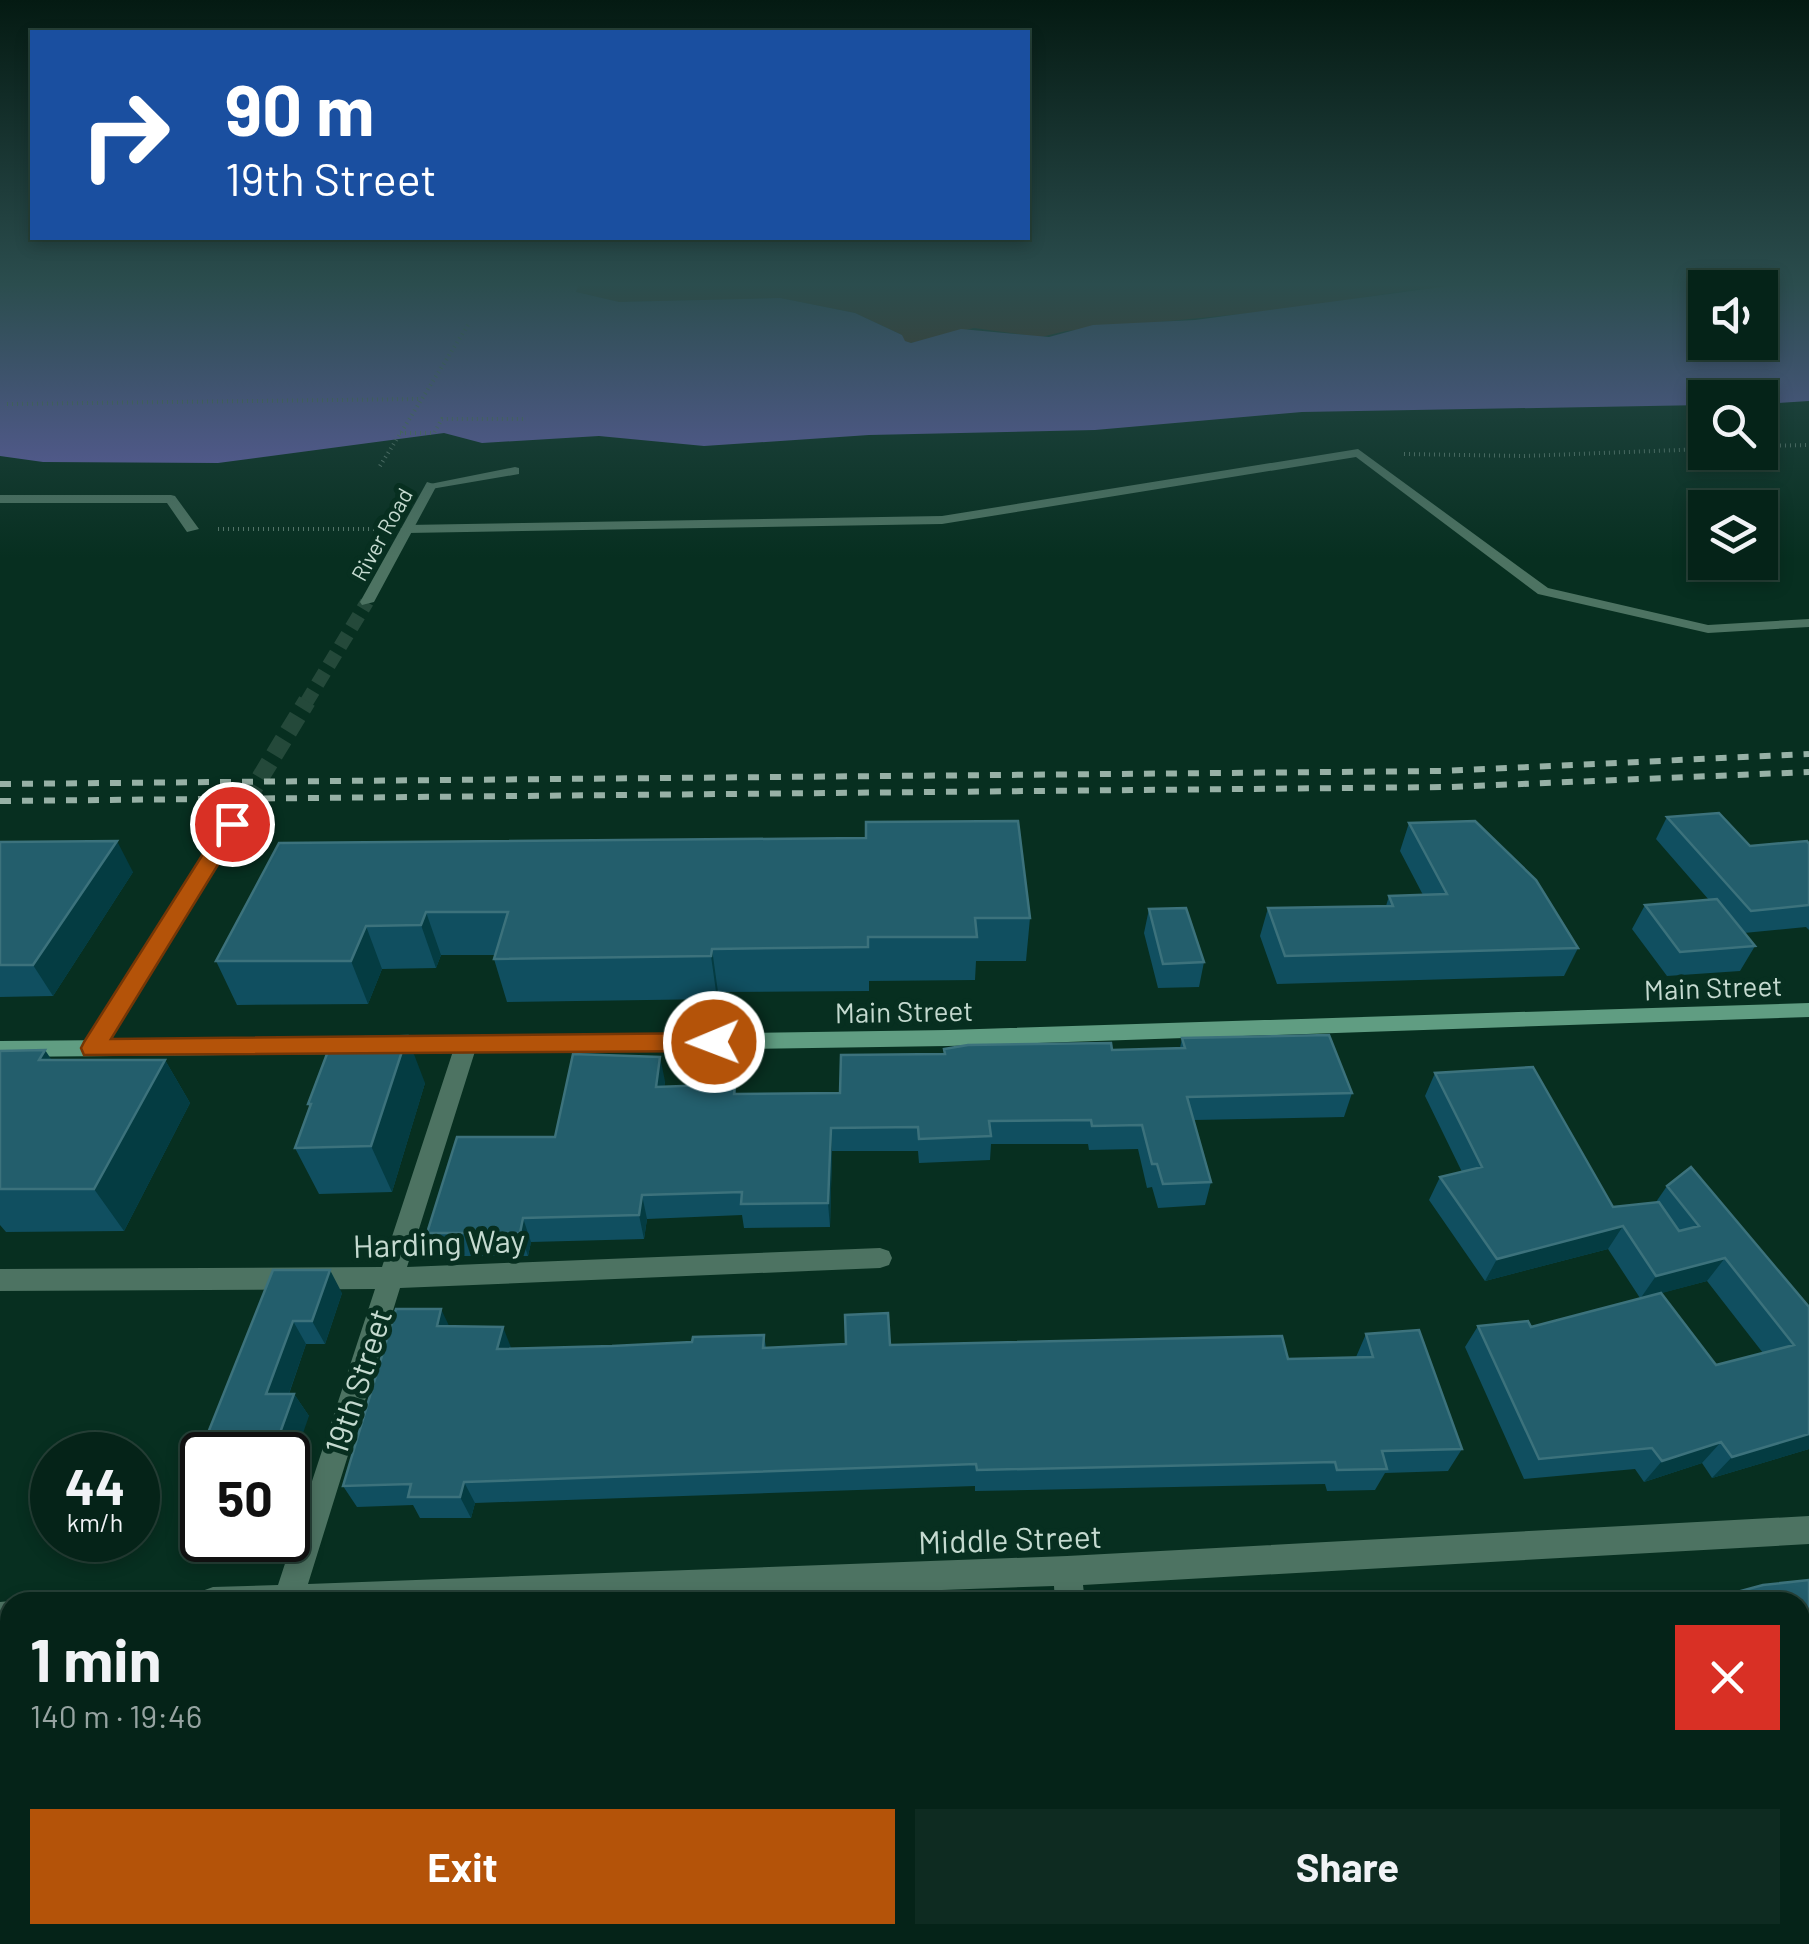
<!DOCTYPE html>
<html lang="en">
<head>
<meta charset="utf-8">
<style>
	:root { --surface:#052318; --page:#0e2b21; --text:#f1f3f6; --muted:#97a4a2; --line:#264037; --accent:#b45309 }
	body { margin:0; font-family:Barlow,sans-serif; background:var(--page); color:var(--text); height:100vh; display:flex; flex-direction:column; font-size:38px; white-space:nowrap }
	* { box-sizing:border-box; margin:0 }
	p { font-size:32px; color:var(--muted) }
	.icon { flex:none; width:55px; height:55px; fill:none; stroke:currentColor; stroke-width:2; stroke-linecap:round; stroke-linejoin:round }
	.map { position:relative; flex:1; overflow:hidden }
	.side { position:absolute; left:0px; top:1592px; width:1810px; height:352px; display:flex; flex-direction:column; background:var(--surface); border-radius:30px 30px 0 0; box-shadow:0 5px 15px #0003,0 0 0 2px var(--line) }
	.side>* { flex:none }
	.hud { position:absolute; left:30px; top:30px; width:1000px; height:210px; border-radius:0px; box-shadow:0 5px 15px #0003,0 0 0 2px var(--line); background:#1a4fa0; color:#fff; overflow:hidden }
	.fabs { position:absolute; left:1688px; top:270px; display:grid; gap:20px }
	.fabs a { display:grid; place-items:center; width:90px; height:90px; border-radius:0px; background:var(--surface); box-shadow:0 5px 15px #0003,0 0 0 2px var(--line); font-size:50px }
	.speed { position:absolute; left:30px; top:1432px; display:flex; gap:20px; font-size:50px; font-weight:700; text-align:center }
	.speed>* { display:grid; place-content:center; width:130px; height:130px; border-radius:50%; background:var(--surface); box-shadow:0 5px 15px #0003,0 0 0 2px var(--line); line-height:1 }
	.speed small { font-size:25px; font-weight:400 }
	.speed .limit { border:5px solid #111; border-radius:15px; background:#fff; color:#111 }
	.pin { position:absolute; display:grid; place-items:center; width:85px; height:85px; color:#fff; margin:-42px; border:5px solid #fff; border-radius:50%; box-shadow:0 2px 10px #0007 }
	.me { position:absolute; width:110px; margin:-55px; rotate:269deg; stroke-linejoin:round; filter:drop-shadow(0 0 8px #0008) }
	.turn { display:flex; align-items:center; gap:35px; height:210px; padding:0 30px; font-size:45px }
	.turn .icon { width:130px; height:130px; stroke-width:2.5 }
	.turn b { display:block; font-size:70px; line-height:85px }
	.round { display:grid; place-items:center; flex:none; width:105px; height:105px; border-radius:0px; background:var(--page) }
	.summary { display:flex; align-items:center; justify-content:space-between; height:170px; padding:0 30px }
	h1 { font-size:60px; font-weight:700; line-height:75px }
	.primary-button { display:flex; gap:20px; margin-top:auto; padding:20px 30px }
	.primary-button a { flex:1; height:115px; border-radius:0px; background:var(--accent); color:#fff; font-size:40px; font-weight:700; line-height:115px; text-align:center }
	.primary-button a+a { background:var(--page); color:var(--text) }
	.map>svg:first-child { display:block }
	.green { fill:#582913 }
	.water { fill:#635fa8; fill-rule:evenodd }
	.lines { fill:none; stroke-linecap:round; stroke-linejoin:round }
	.minor-tunnel-far1 { stroke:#24493a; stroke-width:14; stroke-dasharray:14 8; stroke-linecap:butt }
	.minor-tunnel { stroke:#24493a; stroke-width:18; stroke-dasharray:18 9; stroke-linecap:butt }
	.path { stroke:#58786b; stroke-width:4; stroke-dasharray:1 4; stroke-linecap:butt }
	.service { fill:#4d7362; fill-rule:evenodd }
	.minor { fill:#4d7362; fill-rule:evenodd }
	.secondary { fill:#609d82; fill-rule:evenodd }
	.rail { stroke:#97b1a6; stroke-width:6; stroke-dasharray:11 11; stroke-linecap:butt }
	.wall { fill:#104f60; fill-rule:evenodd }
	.shaded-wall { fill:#043c42 }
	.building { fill:#235e6c; stroke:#3c727c; stroke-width:2.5 }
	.route { fill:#b45309; stroke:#753606; stroke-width:2.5 }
	.labels { text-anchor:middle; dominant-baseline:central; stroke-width:10; stroke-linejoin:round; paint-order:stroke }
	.far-street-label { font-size:22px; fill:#c5dad0; stroke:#072f20 }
	.street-label { font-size:28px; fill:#c5dad0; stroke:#072f20 }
	.near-street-label { font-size:32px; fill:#c5dad0; stroke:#072f20 }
</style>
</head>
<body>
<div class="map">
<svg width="1809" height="1944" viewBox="0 0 1809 1944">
	<rect width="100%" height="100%" fill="#072f20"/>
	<path class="green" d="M 578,286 L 1515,286 L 1415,289 L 1292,309 L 1066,331 L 1041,337 L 974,328 L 911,343 L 904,341 L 902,335 L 855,313 L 780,298 L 619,302 L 576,292 Z"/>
	<path class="water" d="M 0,286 L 578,286 L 576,292 L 619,302 L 780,298 L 855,313 L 902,335 L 905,341 L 911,343 L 961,329 L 1049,337 L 1093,325 L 1195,320 L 1449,286 L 1809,286 L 1809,401 L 1760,404 L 1760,398 L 1705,398 L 1705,405 L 1302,412 L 1095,430 L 869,435 L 704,446 L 599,436 L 482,443 L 444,433 L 218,463 L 43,462 L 0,456 ZM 1705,288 L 1760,288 L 1760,342 L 1705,342 Z"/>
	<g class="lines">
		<path class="minor-tunnel-far1" d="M 306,703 L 367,602"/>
		<path class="minor-tunnel" d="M 232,824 L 307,701"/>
		<path class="path" d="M 7,404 L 420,399
			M 400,433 L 434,433 L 442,419 L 526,419
			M 1760,446 L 1809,445
			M 1404,454 L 1524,456 L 1705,449
			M 380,466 L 468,325
			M 218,529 L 376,529"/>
		<path class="service" d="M 1358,449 L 1548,588 L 1708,625 L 1809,619 L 1809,627 L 1708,633 L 1538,594 L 1356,457 L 942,524 L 407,533 L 400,529 L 407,525 L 942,516 Z
			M 515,467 L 519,468 L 519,474 L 431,489 L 425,485 Z
			M 0,495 L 171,495 L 175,496 L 199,529 L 187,532 L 167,503 L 0,503 Z"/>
		<path class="minor" d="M 427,482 L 437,485 L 374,602 L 362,605 L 360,602 Z
			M 232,819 L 241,824 L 100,1054 L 86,1054 L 82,1048 L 86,1042 L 223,824 Z
			M 466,1037 L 473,1040 L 477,1045 L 407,1267 L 880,1248 L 889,1251 L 892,1258 L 889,1265 L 880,1268 L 400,1288 L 308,1584 L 1067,1556 L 1809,1516 L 1809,1544 L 1083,1585 L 1085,1602 L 1055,1602 L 1054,1586 L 608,1602 L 198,1602 L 202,1591 L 213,1587 L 278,1585 L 375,1289 L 0,1291 L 0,1269 L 382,1267 L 455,1045 L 459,1040 Z
			M 10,1601 L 14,1602 L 10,1602 L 10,1631 L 0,1632 L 0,1602 Z
			M 167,1935 L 203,1935 L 200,1944 L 164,1944 Z
			M 1082,1935 L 1118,1935 L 1119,1944 L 1083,1944 Z"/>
		<path class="secondary" d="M 1809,1003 L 1809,1017 L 948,1046 L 387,1054 L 380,1052 L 376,1046 L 380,1040 L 387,1038 L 948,1030 Z
			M 358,1038 L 365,1040 L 369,1046 L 365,1052 L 358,1054 L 0,1057 L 0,1041 Z"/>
		<path class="rail" d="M 0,784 L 1443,771 L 1809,754
			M 0,801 L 1449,787 L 1809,772"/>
	</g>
	<path class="wall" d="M 1667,817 L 1750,846 L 1809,844 L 1809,930 L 1806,927 L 1744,933 L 1755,946 L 1740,971 L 1667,976 L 1632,929 L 1645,905 L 1709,900 L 1656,839 Z
		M 1409,823 L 1578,948 L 1564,976 L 1277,984 L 1260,936 L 1268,908 L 1386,906 L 1389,896 L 1423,895 L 1400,851 Z
		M 0,842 L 133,872 L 53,996 L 0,997 Z
		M 279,843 L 1030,918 L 1026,961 L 976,961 L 975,980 L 869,981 L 869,991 L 718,992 L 717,999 L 507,1002 L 494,959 L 495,955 L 441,955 L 436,968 L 382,969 L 368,1004 L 237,1005 L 216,961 Z
		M 1149,909 L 1204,962 L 1199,987 L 1158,988 L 1144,933 Z
		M 1182,1038 L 1352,1093 L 1344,1117 L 1194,1120 L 1211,1182 L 1205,1205 L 1158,1208 L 1152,1187 L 1147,1188 L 1138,1149 L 1089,1150 L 1088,1144 L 991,1144 L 990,1160 L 919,1163 L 918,1151 L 832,1151 L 830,1227 L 744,1228 L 742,1215 L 647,1219 L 644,1239 L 531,1242 L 528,1256 L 437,1256 L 427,1233 L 555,1137 L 665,1081 L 664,1087 L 735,1084 L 736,1094 L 840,1093 L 944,1054 L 1180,1048 Z
		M 0,1051 L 52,1060 L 165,1060 L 190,1103 L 124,1231 L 6,1232 L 0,1225 Z
		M 1435,1073 L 1613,1207 L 1656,1202 L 1667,1186 L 1809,1307 L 1809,1449 L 1712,1478 L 1702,1463 L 1644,1482 L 1635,1469 L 1524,1479 L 1465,1347 L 1478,1326 L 1531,1327 L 1640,1298 L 1608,1249 L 1485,1281 L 1429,1200 L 1440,1177 L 1462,1172 L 1425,1096 ZM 1707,1281 L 1763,1353 L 1716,1365 L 1661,1293 Z
		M 425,1083 L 392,1192 L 319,1194 L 295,1148 L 310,1108 L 308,1104 Z
		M 273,1270 L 342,1293 L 325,1344 L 306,1344 L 289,1394 L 294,1394 L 309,1416 L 202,1455 L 202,1508 L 186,1488 Z
		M 449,1326 L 511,1348 L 612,1346 L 692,1342 L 764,1335 L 766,1348 L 890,1345 L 1288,1359 L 1356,1357 L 1366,1334 L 1462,1449 L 1448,1471 L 1385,1473 L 1375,1490 L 1327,1491 L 1325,1484 L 975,1491 L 975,1486 L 475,1503 L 471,1518 L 420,1518 L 413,1505 L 357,1507 L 343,1486 Z
		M 1809,1580 L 1809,1852 L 1801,1854 L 1800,1602 Z
		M 0,1678 L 10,1678 L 10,1921 L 0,1921 Z
		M 1526,1935 L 1800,1935 L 1809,1944 L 1529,1944 Z"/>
	<path class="shaded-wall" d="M 117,841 L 133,872 L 53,996 L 33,965 Z
		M 426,912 L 441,955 L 436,968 L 421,925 Z
		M 366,926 L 382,969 L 368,1004 L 351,961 Z
		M 712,949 L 718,992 L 717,999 L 711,956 Z
		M 407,1036 L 425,1083 L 392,1192 L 371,1146 Z
		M 45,1050 L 74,1093 L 39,1060 Z
		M 660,1057 L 665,1081 L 661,1111 L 656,1087 Z
		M 165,1060 L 190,1103 L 124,1231 L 94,1189 Z
		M 831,1128 L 832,1151 L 830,1227 L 828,1203 Z
		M 642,1195 L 647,1219 L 644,1239 L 639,1215 Z
		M 523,1218 L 531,1242 L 528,1256 L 520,1233 Z
		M 1623,1226 L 1608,1249 L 1485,1281 L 1497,1259 Z
		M 1725,1258 L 1707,1281 L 1640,1299 L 1656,1276 Z
		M 330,1270 L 342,1293 L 325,1344 L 312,1321 Z
		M 441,1309 L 452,1332 L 437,1326 Z
		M 293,1321 L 306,1344 L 281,1416 L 266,1394 Z
		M 503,1327 L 512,1350 L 497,1349 Z
		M 294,1394 L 309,1416 L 288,1476 L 288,1455 L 272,1455 Z
		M 1809,1434 L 1809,1449 L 1712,1478 L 1732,1457 Z
		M 1721,1442 L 1702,1463 L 1644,1482 L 1662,1461 Z
		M 464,1482 L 475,1503 L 471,1518 L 460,1497 Z
		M 303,1935 L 321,1935 L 319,1944 L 301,1944 Z"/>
	<path class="building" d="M 1719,813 L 1750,846 L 1807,841 L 1809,844 L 1809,905 L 1751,911 L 1667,817 Z
		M 1018,821 L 1030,918 L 975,918 L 977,937 L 868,937 L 868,947 L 712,949 L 711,956 L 494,959 L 508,912 L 426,912 L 421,925 L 366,926 L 351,961 L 216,961 L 279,843 L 866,838 L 866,822 Z
		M 1475,821 L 1536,880 L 1578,948 L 1285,956 L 1268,908 L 1393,906 L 1389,896 L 1447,894 L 1409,823 Z
		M 117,841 L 33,965 L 0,965 L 0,842 Z
		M 1717,899 L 1755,946 L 1680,952 L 1645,905 Z
		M 1186,908 L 1204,962 L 1163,964 L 1149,909 Z
		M 1329,1035 L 1352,1093 L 1187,1097 L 1211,1182 L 1163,1184 L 1157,1164 L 1152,1164 L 1142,1125 L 1092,1126 L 1091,1120 L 989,1121 L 991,1136 L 919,1139 L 918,1127 L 831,1128 L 828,1203 L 741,1204 L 742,1192 L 642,1195 L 639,1215 L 523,1218 L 520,1233 L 427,1233 L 457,1137 L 555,1137 L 573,1054 L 660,1057 L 656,1087 L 735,1084 L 734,1094 L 840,1093 L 841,1055 L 945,1054 L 944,1049 L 968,1045 L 1111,1043 L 1112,1050 L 1185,1048 L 1182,1038 Z
		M 407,1036 L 371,1146 L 295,1148 L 311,1104 L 308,1104 L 333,1038 Z
		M 45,1050 L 39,1060 L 165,1060 L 94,1189 L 0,1189 L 0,1051 Z
		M 1533,1067 L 1613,1207 L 1659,1202 L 1679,1231 L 1699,1226 L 1667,1186 L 1691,1167 L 1809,1307 L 1809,1434 L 1732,1457 L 1721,1442 L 1662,1461 L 1652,1448 L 1539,1459 L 1478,1326 L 1528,1321 L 1531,1327 L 1661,1293 L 1716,1365 L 1794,1345 L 1725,1258 L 1656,1276 L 1623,1226 L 1497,1259 L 1440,1177 L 1482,1167 L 1435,1073 Z
		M 273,1270 L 330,1270 L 312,1321 L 293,1321 L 266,1394 L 294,1394 L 272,1455 L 202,1455 L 202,1488 L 186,1488 Z
		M 396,1309 L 441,1309 L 437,1326 L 503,1327 L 497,1349 L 612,1346 L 692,1342 L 693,1337 L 764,1335 L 763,1348 L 846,1344 L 845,1315 L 888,1313 L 890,1345 L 1282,1336 L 1288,1359 L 1373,1357 L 1366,1334 L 1419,1330 L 1462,1449 L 1382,1451 L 1387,1469 L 1337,1470 L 1335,1462 L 977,1470 L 976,1464 L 464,1482 L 460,1497 L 408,1497 L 411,1484 L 343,1486 Z
		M 1809,1580 L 1809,1808 L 1800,1793 L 1800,1602 L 1700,1602 L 1763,1585 Z
		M 0,1678 L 10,1678 L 10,1909 L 0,1909 Z
		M 1809,1906 L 1809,1944 L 1551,1944 L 1548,1935 L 1800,1935 L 1800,1907 Z
		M 219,1935 L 303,1935 L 301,1944 L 216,1944 Z
		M 442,1935 L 1044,1935 L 1044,1944 L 441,1944 Z"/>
	<linearGradient id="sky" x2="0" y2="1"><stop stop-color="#041a12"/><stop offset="0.51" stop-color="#2b4d4e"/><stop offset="1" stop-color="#2b4d4e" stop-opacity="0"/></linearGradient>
	<rect width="1809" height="558" fill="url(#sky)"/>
	<path class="route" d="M 232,818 L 243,824 L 111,1039 L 714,1033 L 726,1042 L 714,1051 L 84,1055 L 81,1048 L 84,1042 L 222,824 Z"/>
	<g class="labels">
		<g class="far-street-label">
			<text transform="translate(381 534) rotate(-61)">River Road</text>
		</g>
		<g class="street-label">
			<text transform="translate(1713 987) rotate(-2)">Main Street</text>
			<text transform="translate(904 1011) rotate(-1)">Main Street</text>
		</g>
		<g class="near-street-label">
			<text transform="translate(439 1242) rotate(-2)">Harding Way</text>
			<text transform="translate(357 1381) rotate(-72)">19th Street</text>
			<text transform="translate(1010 1538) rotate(-2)">Middle Street</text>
		</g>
	</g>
</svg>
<div class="fabs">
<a><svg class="icon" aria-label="sound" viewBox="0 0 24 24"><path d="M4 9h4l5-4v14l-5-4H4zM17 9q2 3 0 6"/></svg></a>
<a><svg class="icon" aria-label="search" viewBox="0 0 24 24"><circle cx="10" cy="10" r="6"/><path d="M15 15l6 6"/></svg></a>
<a><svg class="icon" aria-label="layers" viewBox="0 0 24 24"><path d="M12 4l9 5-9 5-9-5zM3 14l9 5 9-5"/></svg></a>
</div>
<div class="speed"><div>44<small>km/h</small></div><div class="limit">50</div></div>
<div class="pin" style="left:232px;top:824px;background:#d93025"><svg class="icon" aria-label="arrive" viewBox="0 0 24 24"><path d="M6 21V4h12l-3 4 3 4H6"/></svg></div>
<svg class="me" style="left:714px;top:1042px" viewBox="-20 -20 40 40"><circle r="17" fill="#b45309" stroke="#fff" stroke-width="3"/><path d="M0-11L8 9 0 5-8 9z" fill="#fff"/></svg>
<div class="hud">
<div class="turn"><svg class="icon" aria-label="right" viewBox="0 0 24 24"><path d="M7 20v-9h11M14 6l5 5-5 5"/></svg><div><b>90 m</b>19th Street</div></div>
</div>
<section class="side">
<div class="summary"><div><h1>1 min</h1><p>140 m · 19:46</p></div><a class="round" style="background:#d93025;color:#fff"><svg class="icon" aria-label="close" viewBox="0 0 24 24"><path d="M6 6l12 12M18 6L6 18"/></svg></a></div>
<div class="primary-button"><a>Exit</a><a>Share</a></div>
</section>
</div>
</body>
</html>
